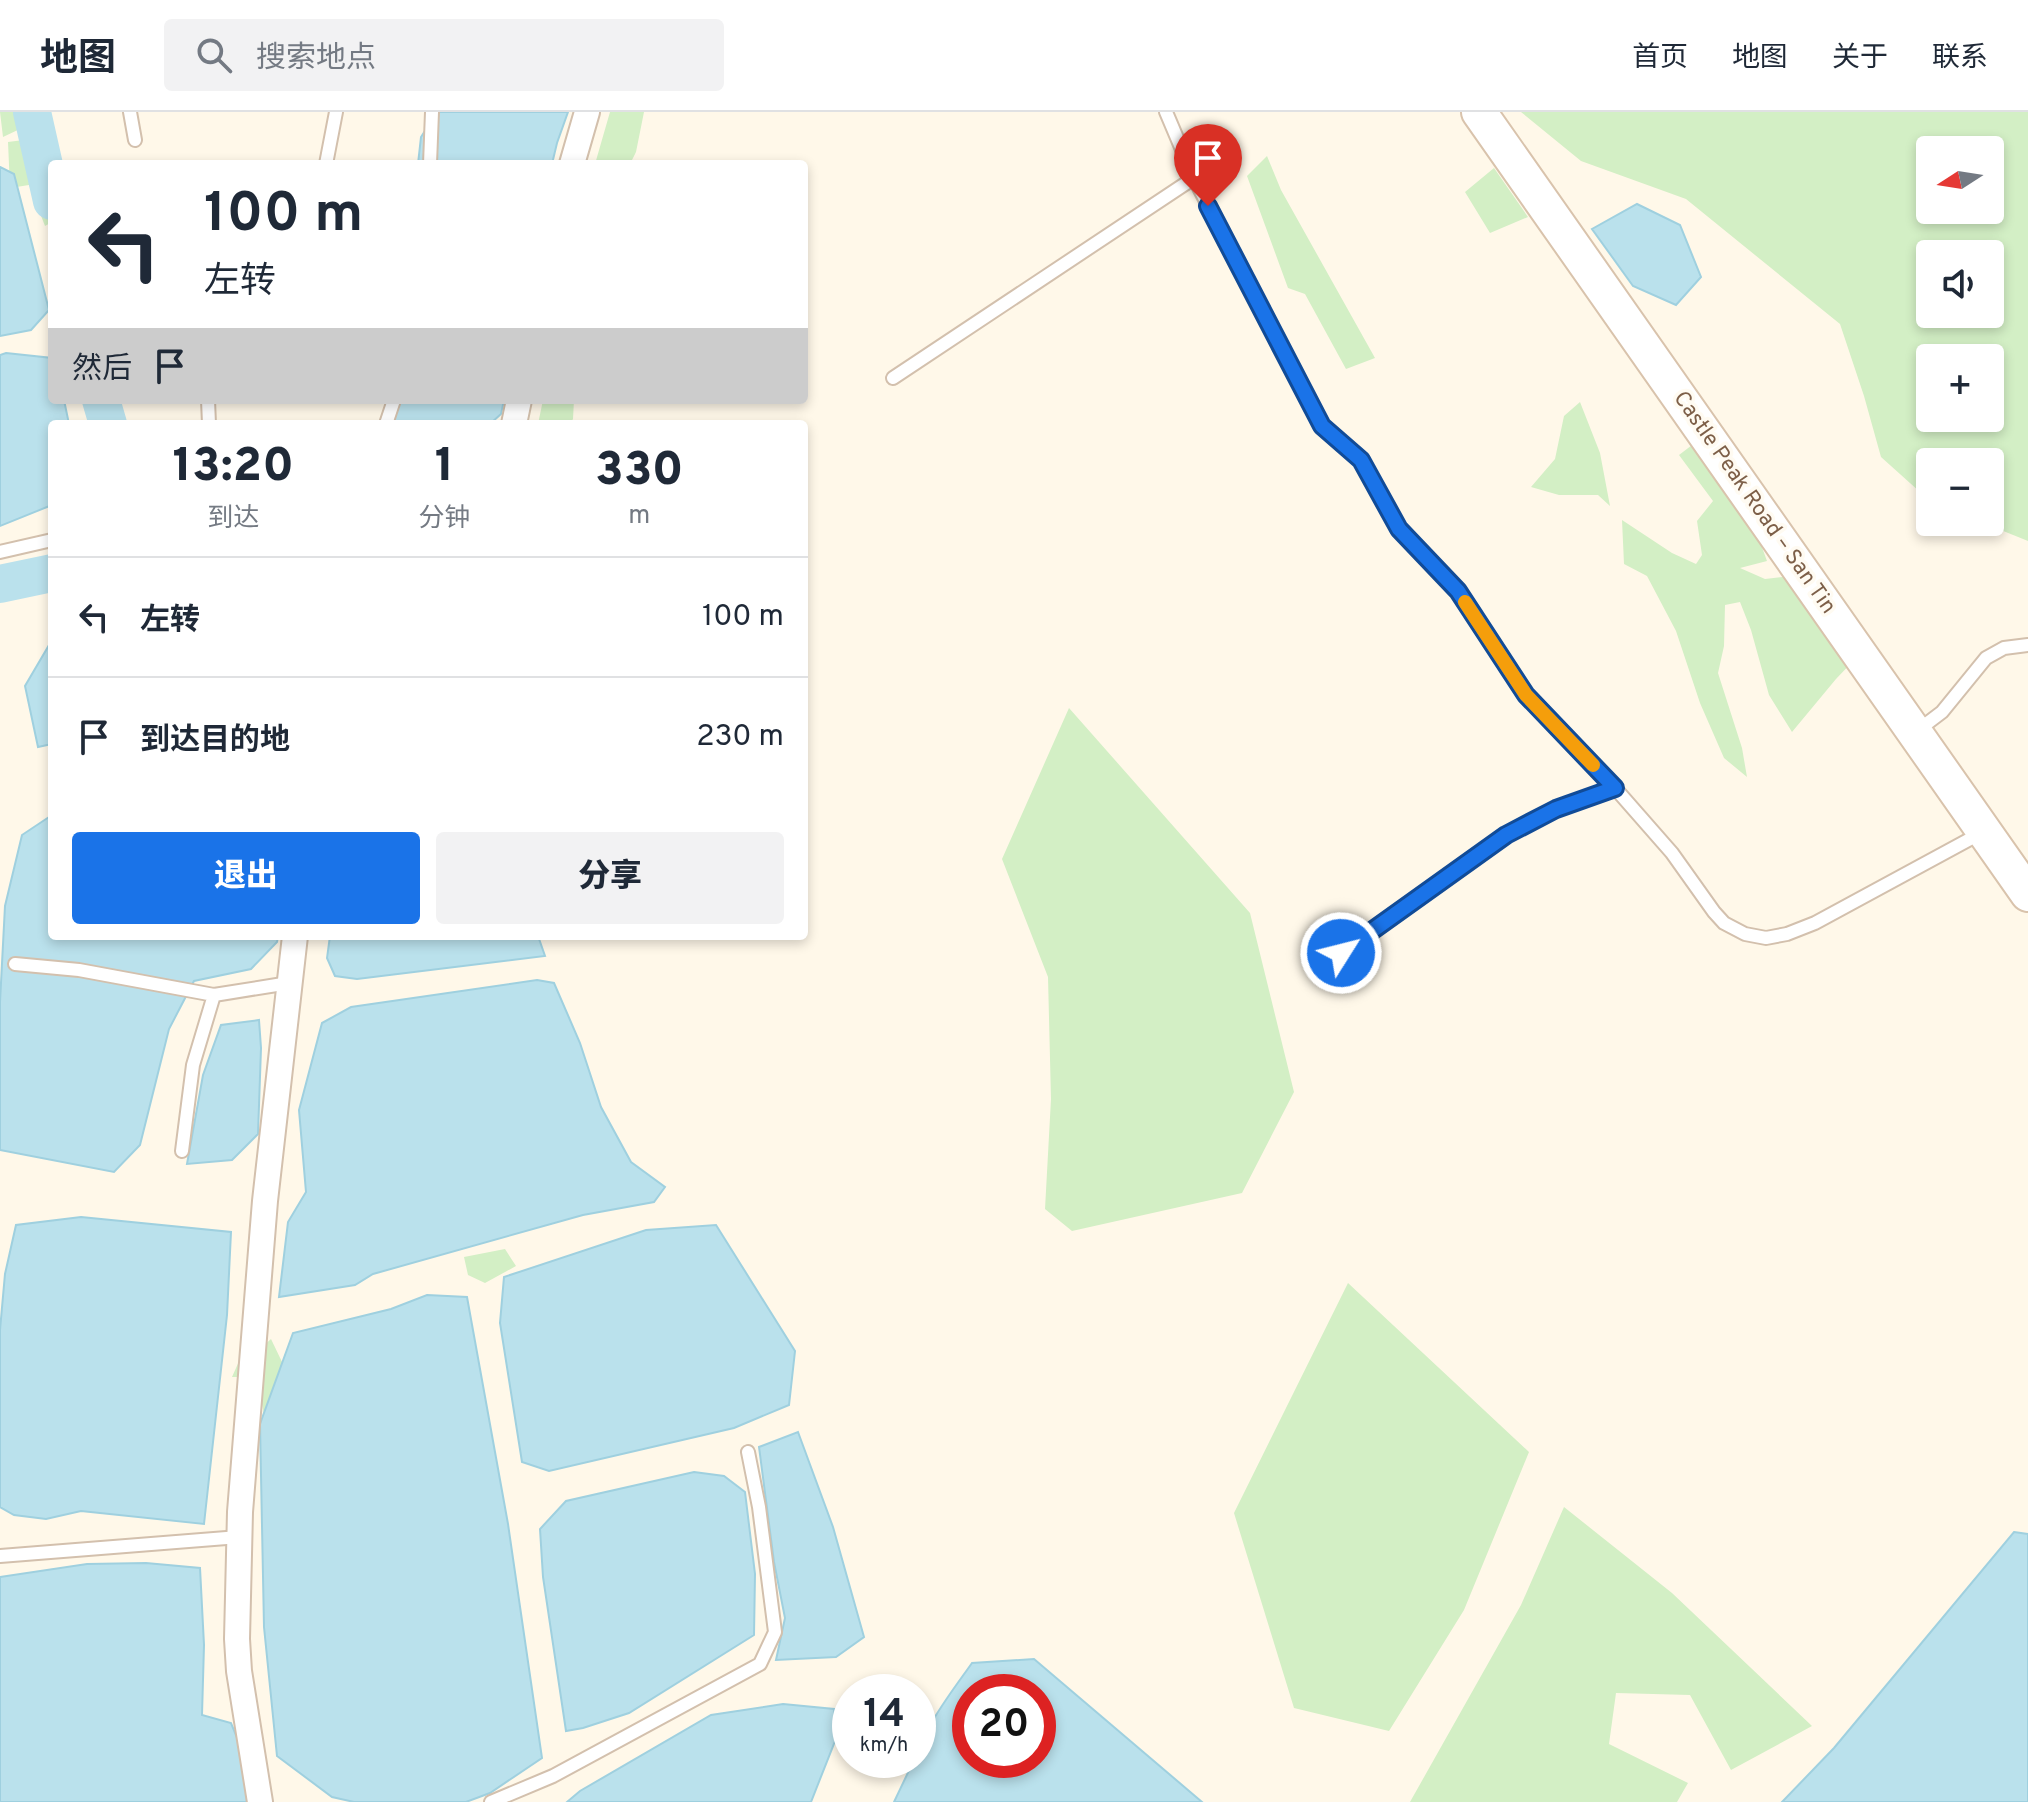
<!DOCTYPE html>
<html lang="zh">
<head>
<meta charset="utf-8">
<style>
	:root { --surface:#fff; --page:#f2f2f3; --text:#1f2937; --muted:#747a83; --line:#e0e1e3; --accent:#1a73e8 }
	body { margin:0; font-family:Overpass,"Noto Sans SC",sans-serif; background:var(--page); color:var(--text); height:100vh; display:flex; flex-direction:column; font-size:30px; white-space:nowrap }
	* { box-sizing:border-box; margin:0 }
	p { font-size:26px; color:var(--muted) }
	.icon { flex:none; width:44px; height:44px; fill:none; stroke:currentColor; stroke-width:2; stroke-linecap:round; stroke-linejoin:round }
	.map { position:relative; flex:1; overflow:hidden }
	.side { position:absolute; left:48px; top:308px; width:760px; height:520px; display:flex; flex-direction:column; background:var(--surface); border-radius:8px; box-shadow:0 4px 12px #0003 }
	.side>* { flex:none }
	.top-card { position:absolute; left:48px; top:48px; width:760px; height:244px; border-radius:8px; box-shadow:0 4px 12px #0003; background:#fff; color:var(--text); overflow:hidden }
	.needle { width:52px; rotate:258deg }
	.tools { position:absolute; left:1916px; top:24px; display:grid; gap:16px }
	.tools a { display:grid; place-items:center; width:88px; height:88px; border-radius:8px; background:var(--surface); box-shadow:0 4px 12px #0003; font-size:40px }
	.speed { position:absolute; left:832px; top:1562px; display:flex; gap:16px; font-size:40px; font-weight:700; text-align:center }
	.speed>* { display:grid; place-content:center; width:104px; height:104px; border-radius:50%; background:var(--surface); box-shadow:0 4px 12px #0003; line-height:1 }
	.speed small { font-size:20px; font-weight:400 }
	.speed .limit { border:12px solid #d22; background:#fff; color:#111 }
	.pin { position:absolute; display:grid; place-items:center; width:68px; height:68px; color:#fff; margin:-82px -34px; border-radius:50% 50% 50% 0; rotate:-45deg; box-shadow:0 0 8px #0007 }
	.pin .icon { rotate:45deg }
	.me { position:absolute; width:88px; margin:-44px; rotate:54deg; stroke-linejoin:round; filter:drop-shadow(0 0 6px #0008) }
	.turn { display:flex; align-items:center; gap:28px; height:168px; padding:0 24px; font-size:36px }
	.turn .icon { width:104px; height:104px; stroke-width:2.5 }
	.turn b { display:block; font-size:56px; line-height:68px }
	.then { display:flex; align-items:center; height:76px; padding:0 24px; background:#0003; gap:16px; font-size:30px }
	.eta { display:flex; justify-content:space-evenly; align-items:center; height:136px; text-align:center }
	.eta b { font-size:48px; font-weight:800; line-height:56px }
	.button { display:flex; gap:16px; margin-top:auto; padding:16px 24px }
	.button a { flex:1; height:92px; border-radius:8px; background:var(--accent); color:#fff; font-size:32px; font-weight:800; line-height:92px; text-align:center }
	.button a+a { background:var(--page); color:var(--text) }
	ul { padding:0; list-style:none }
	li { display:flex; align-items:center; gap:24px; height:120px; padding:0 24px; border-top:2px solid var(--line) }
	li div { flex:1 }
	li b { display:block; font-size:30px }
	li em { font-style:normal }
	header { display:flex; align-items:center; gap:48px; box-sizing:border-box; height:112px; padding:0 40px; background:var(--surface); border-bottom:2px solid var(--line) }
	header strong { font-size:38px }
	nav { display:flex; gap:44px; margin-inline-start:auto; font-size:28px }
	.search { width:560px; height:72px; background:var(--page); display:flex; align-items:center; gap:20px; box-sizing:border-box; padding:0 28px; border-radius:8px; color:var(--muted); font-size:30px }
	.map>svg:first-child { display:block }
	.green { fill:#d3efc5; fill-rule:evenodd }
	.water { fill:#bae1ec; stroke:#9fd0df; stroke-width:2; fill-rule:evenodd }
	.lines { fill:none; stroke-linecap:round; stroke-linejoin:round }
	.river { stroke:#bae1ec; stroke-width:38 }
	.service-casing { stroke:#d3c0ad; stroke-width:16 }
	.minor-casing { stroke:#d3c0ad; stroke-width:28 }
	.secondary-casing { stroke:#d9c3ac; stroke-width:38 }
	.service { stroke:#fff; stroke-width:12 }
	.minor { stroke:#fff; stroke-width:24 }
	.secondary { stroke:#fff; stroke-width:34 }
	.route-casing { stroke:#114b97; stroke-width:20 }
	.route { stroke:#1a73e8; stroke-width:14 }
	.slow { stroke:#f59e0b; stroke-width:14 }
	.labels { text-anchor:middle; dominant-baseline:central; stroke-width:7; stroke-linejoin:round; paint-order:stroke }
	.street-label { font-size:22px; fill:#7d5f48; stroke:#fffbf2 }
</style>
</head>
<body>
<header>
<strong>地图</strong>
<div class="search"><svg class="icon" aria-label="search" viewBox="0 0 24 24"><circle cx="10" cy="10" r="6"/><path d="M15 15l6 6"/></svg>搜索地点</div>
<nav><a>首页</a><a>地图</a><a>关于</a><a>联系</a></nav>
</header>
<div class="map">
<svg width="2028" height="1690" viewBox="0 0 2028 1690">
	<rect width="100%" height="100%" fill="#fff8e9"/>
	<path class="green" d="M 0,0 L 40,0 L 41,7 L 3,25 Z
		M 610,0 L 644,0 L 636,40 L 630,52 L 595,52 Z
		M 1521,0 L 2028,0 L 2028,429 L 1981,410 L 1990,410 L 1990,350 L 1930,350 L 1930,389 L 1881,345 L 1864,284 L 1840,212 L 1686,87 L 1581,49 ZM 1930,38 L 1990,38 L 1990,98 L 1930,98 ZM 1930,142 L 1990,142 L 1990,202 L 1930,202 ZM 1930,246 L 1990,246 L 1990,306 L 1930,306 Z
		M 47,25 L 54,40 L 56,52 L 52,52 L 52,110 L 45,114 L 29,73 L 10,76 L 8,30 Z
		M 1267,44 L 1281,78 L 1375,246 L 1346,257 L 1305,182 L 1288,176 L 1247,64 Z
		M 1494,56 L 1528,105 L 1490,121 L 1465,80 Z
		M 543,288 L 574,288 L 573,307 L 570,312 L 538,312 Z
		M 1580,290 L 1600,341 L 1610,394 L 1598,383 L 1559,383 L 1531,375 L 1555,347 L 1564,304 Z
		M 1700,327 L 1745,389 L 1767,449 L 1740,456 L 1765,467 L 1799,463 L 1856,546 L 1836,567 L 1792,620 L 1769,583 L 1751,518 L 1740,490 L 1725,493 L 1724,534 L 1718,561 L 1742,636 L 1747,665 L 1724,646 L 1700,591 L 1676,519 L 1647,464 L 1624,452 L 1622,408 L 1672,441 L 1696,452 L 1702,443 L 1697,409 L 1713,389 L 1679,343 Z
		M 1069,596 L 1250,801 L 1294,980 L 1242,1081 L 1072,1119 L 1045,1097 L 1051,987 L 1048,865 L 1002,747 Z
		M 505,1137 L 516,1154 L 485,1171 L 468,1163 L 464,1145 Z
		M 1348,1171 L 1529,1340 L 1464,1498 L 1389,1619 L 1294,1596 L 1234,1401 Z
		M 271,1227 L 283,1252 L 266,1313 L 259,1277 L 240,1265 L 232,1265 L 240,1247 L 260,1237 Z
		M 1564,1395 L 1672,1481 L 1812,1614 L 1731,1658 L 1690,1583 L 1616,1581 L 1609,1632 L 1688,1671 L 1677,1690 L 1410,1690 L 1521,1493 Z"/>
	<path class="water" d="M 437,0 L 568,0 L 557,31 L 552,52 L 418,52 L 421,25 Z
		M 0,55 L 14,62 L 49,198 L 31,218 L 0,224 Z
		M 1637,92 L 1680,113 L 1701,165 L 1676,193 L 1633,174 L 1592,117 Z
		M 6,241 L 52,246 L 52,288 L 64,288 L 69,312 L 52,312 L 52,393 L 0,414 L 0,243 Z
		M 395,288 L 504,288 L 501,302 L 490,312 L 393,312 Z
		M 52,528 L 52,632 L 38,635 L 25,574 Z
		M 52,703 L 52,824 L 278,824 L 277,830 L 251,857 L 194,869 L 169,917 L 140,1033 L 114,1060 L 0,1038 L 0,890 L 5,794 L 22,723 Z
		M 330,824 L 538,824 L 545,844 L 357,867 L 335,864 L 327,846 Z
		M 537,868 L 554,871 L 580,931 L 601,995 L 631,1050 L 665,1075 L 654,1090 L 583,1103 L 373,1162 L 355,1173 L 279,1185 L 288,1110 L 306,1080 L 299,998 L 322,911 L 351,895 Z
		M 259,908 L 261,936 L 258,1022 L 232,1048 L 187,1052 L 203,963 L 221,913 Z
		M 81,1105 L 231,1120 L 227,1203 L 204,1412 L 81,1399 L 46,1407 L 14,1403 L 0,1395 L 0,1218 L 5,1162 L 16,1113 Z
		M 716,1113 L 795,1239 L 789,1293 L 734,1316 L 549,1359 L 522,1350 L 500,1211 L 504,1165 L 646,1118 Z
		M 427,1183 L 467,1185 L 508,1412 L 542,1646 L 490,1681 L 466,1690 L 354,1690 L 332,1685 L 277,1644 L 264,1515 L 260,1312 L 293,1221 L 391,1197 Z
		M 798,1320 L 833,1415 L 864,1525 L 836,1545 L 776,1548 L 785,1506 L 774,1450 L 759,1335 Z
		M 694,1360 L 724,1364 L 745,1380 L 755,1462 L 754,1523 L 629,1601 L 583,1616 L 566,1619 L 543,1465 L 540,1417 L 566,1389 Z
		M 2014,1420 L 2028,1422 L 2028,1690 L 1782,1690 L 1834,1636 Z
		M 146,1451 L 200,1456 L 204,1533 L 202,1603 L 231,1611 L 245,1645 L 247,1690 L 0,1690 L 0,1465 L 87,1452 Z
		M 1034,1547 L 1202,1690 L 894,1690 L 914,1648 L 918,1648 C 918,1622 956,1574 972,1551 ZM 970,1580 L 1038,1580 L 1038,1648 L 970,1648 Z
		M 783,1592 L 834,1597 L 837,1624 L 811,1690 L 567,1690 L 580,1679 L 711,1603 Z"/>
	<g class="lines">
		<path class="river" d="M 32,0 L 52,89
			M 101,288 L 108,312
			M 0,472 L 52,461"/>
		<defs>
			<path id="service" d="M 130,0 L 135,28
				M 1166,0 L 1194,66 L 1322,314 L 1361,348 L 1399,417 L 1458,479 L 1526,583 L 1615,676 L 1672,741 L 1714,800 L 1724,811 L 1745,822 L 1766,826 L 1787,822 L 1815,811 L 1983,720
				M 326,52 L 336,0
				M 430,52 L 432,0
				M 893,266 L 1194,66
				M 208,288 L 209,312
				M 386,312 L 394,288
				M 0,440 L 52,428
				M 1917,619 L 1942,600 L 1986,546 L 2004,536 L 2028,533
				M 1341,841 L 1506,723 L 1556,697 L 1615,676
				M 15,852 L 79,858 L 214,883 L 289,871
				M 182,1039 L 193,953 L 214,883
				M 0,1444 L 239,1425
				M 491,1690 L 553,1664 L 760,1552 L 775,1520 L 759,1395 L 748,1340"/>
			<path id="minor" d="M 572,52 L 587,0
				M 514,312 L 519,288
				M 260,1690 L 239,1559 L 237,1527 L 240,1400 L 265,1089 L 295,824"/>
			<path id="secondary" d="M 1479,0 L 2028,782"/>
		</defs>
		<use href="#service" class="service-casing"/>
		<use href="#minor" class="minor-casing"/>
		<use href="#secondary" class="secondary-casing"/>
		<use href="#service" class="service"/>
		<use href="#minor" class="minor"/>
		<use href="#secondary" class="secondary"/>
	</g>
	<g class="lines">
		<defs>
			<path id="route" d="M 1208,94 L 1322,314 L 1361,348 L 1399,417 L 1458,479 L 1526,583 L 1615,676 L 1556,697 L 1506,723 L 1341,841"/>
		</defs>
		<use href="#route" class="route-casing"/>
		<use href="#route" class="route"/>
		<path class="slow" d="M 1465,490 L 1526,583 L 1593,653"/>
	</g>
	<g class="labels">
		<g class="street-label">
			<text transform="translate(1754 391) rotate(55)">Castle Peak Road – San Tin</text>
		</g>
	</g>
</svg>
<div class="tools">
<a><svg class="needle" viewBox="-14 -14 28 28"><path d="M0-13l5 13h-10z" fill="#e53935"/><path d="M0 13l5-13h-10z" fill="#747a83"/></svg></a>
<a><svg class="icon" aria-label="sound" viewBox="0 0 24 24"><path d="M4 9h4l5-4v14l-5-4H4zM17 9q2 3 0 6"/></svg></a>
<a>+</a>
<a>−</a>
</div>
<div class="speed"><div>14<small>km/h</small></div><div class="limit">20</div></div>
<div class="pin" style="left:1208px;top:94px;background:#d93025"><svg class="icon" aria-label="arrive" viewBox="0 0 24 24"><path d="M6 21V4h12l-3 4 3 4H6"/></svg></div>
<svg class="me" style="left:1341px;top:841px" viewBox="-20 -20 40 40"><circle r="17" fill="#1a73e8" stroke="#fff" stroke-width="3"/><path d="M0-11L8 9 0 5-8 9z" fill="#fff"/></svg>
<div class="top-card">
<div class="turn"><svg class="icon" aria-label="left" viewBox="0 0 24 24"><path d="M17 20v-9H6M10 6l-5 5 5 5"/></svg><div><b>100 m</b>左转</div></div>
<div class="then">然后<svg class="icon" aria-label="arrive" viewBox="0 0 24 24"><path d="M6 21V4h12l-3 4 3 4H6"/></svg></div>
</div>
<section class="side">
<div class="eta">
<div><b>13:20</b><p>到达</p></div>
<div><b>1</b><p>分钟</p></div>
<div><b>330</b><p>m</p></div>
</div>
<ul>
<li><svg class="icon" aria-label="left" viewBox="0 0 24 24"><path d="M17 20v-9H6M10 6l-5 5 5 5"/></svg><div><b>左转</b></div><em>100 m</em></li>
<li><svg class="icon" aria-label="arrive" viewBox="0 0 24 24"><path d="M6 21V4h12l-3 4 3 4H6"/></svg><div><b>到达目的地</b></div><em>230 m</em></li>
</ul>
<div class="button"><a>退出</a><a>分享</a></div>
</section>
</div>
</body>
</html>
